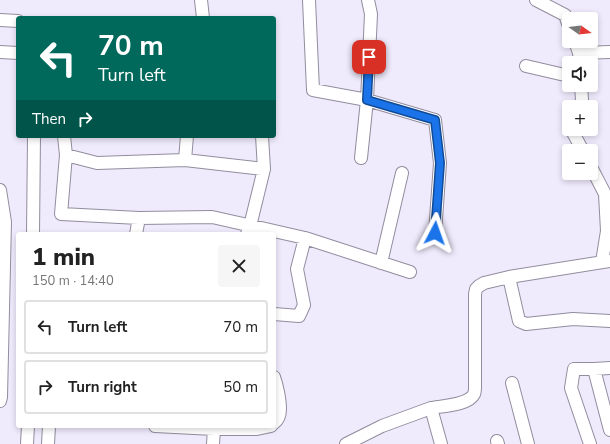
<!DOCTYPE html>
<html lang="en">
<head>
<meta charset="utf-8">
<style>
	:root { --surface:#fff; --page:#f6f6f6; --text:#222; --muted:#767676; --line:#e0e0e0 }
	body { margin:0; font-family:"Nunito Sans",sans-serif; background:var(--page); color:var(--text); height:100vh; display:flex; flex-direction:column; font-size:15px; white-space:nowrap }
	* { box-sizing:border-box; margin:0 }
	p { font-size:13px; color:var(--muted) }
	.icon { flex:none; width:22px; height:22px; fill:none; stroke:currentColor; stroke-width:2; stroke-linecap:round; stroke-linejoin:round }
	.map { position:relative; flex:1; overflow:hidden }
	.details { position:absolute; left:16px; top:232px; width:260px; height:196px; display:flex; flex-direction:column; background:var(--surface); border-radius:4px; box-shadow:0 2px 6px #0003 }
	.details>* { flex:none }
	.guide { position:absolute; left:16px; top:16px; width:260px; height:122px; border-radius:4px; box-shadow:0 2px 6px #0003; background:#00695c; color:#fff; overflow:hidden }
	.needle { width:26px; rotate:104deg }
	.controls { position:absolute; left:562px; top:12px; display:grid; gap:8px }
	.controls a { display:grid; place-items:center; width:36px; height:36px; border-radius:4px; background:var(--surface); box-shadow:0 2px 6px #0003; font-size:20px }
	.pin { position:absolute; display:grid; place-items:center; width:34px; height:34px; color:#fff; margin:-17px; border-radius:8px; box-shadow:0 2px 6px #0006 }
	.me { position:absolute; width:44px; margin:-22px; rotate:4deg; stroke-linejoin:round; filter:drop-shadow(0 0 3px #0008) }
	.turn { display:flex; align-items:center; gap:14px; height:84px; padding:0 16px; font-size:18px }
	.turn .icon { width:52px; height:52px; stroke-width:2.5 }
	.turn b { display:block; font-size:28px; line-height:34px }
	.then { display:flex; align-items:center; height:38px; padding:0 16px; background:#0003; gap:8px; font-size:15px }
	.round { display:grid; place-items:center; flex:none; width:42px; height:42px; border-radius:4px; background:var(--page) }
	.overview { display:flex; align-items:center; justify-content:space-between; height:68px; padding:0 16px }
	h1 { font-size:24px; font-weight:800; line-height:30px }
	ul { padding:0; list-style:none }
	li { display:flex; align-items:center; gap:12px; height:54px; margin:0 8px 6px; padding:0 8px; border:2px solid var(--line); border-radius:4px }
	li div { flex:1 }
	li b { display:block; font-size:15px }
	li em { font-style:normal }
	.map>svg:first-child { display:block }
	.lines { fill:none; stroke-linecap:round; stroke-linejoin:round }
	.minor-casing { stroke:#928d9e; stroke-width:14 }
	.minor { stroke:#fff; stroke-width:12 }
	.route-casing { stroke:#114b97; stroke-width:10 }
	.route { stroke:#1a73e8; stroke-width:7 }
</style>
</head>
<body>
<div class="map">
<svg width="610" height="444" viewBox="0 0 610 444">
	<rect width="100%" height="100%" fill="#efeafc"/>
	<g class="lines">
		<defs>
			<path id="minor" d="M 201,0 L 203,18
				M 309,0 L 313,90 L 367,100 L 435,120 L 440,163 L 435,233
				M 536,0 L 565,15 L 569,26
				M 0,20 L 18,21
				M 575,41 L 579,53 L 580,63
				M 0,52 L 18,53
				M 579,53 L 610,52
				M 526,66 L 569,76
				M 579,107 L 582,100 L 581,85
				M 571,129 L 583,151
				M 64,136 L 66,155 L 61,214 L 139,218 L 212,217 L 305,238 L 410,272
				M 66,155 L 97,163 L 185,160 L 264,169
				M 361,158 L 367,100 L 371,14 L 368,0
				M 185,160 L 187,136
				M 591,167 L 605,194 L 607,231 L 602,262
				M 0,190 L 5,222 L 1,397 L 0,401
				M 33,234 L 34,136
				M 136,234 L 139,218
				M 247,234 L 250,226 L 264,169 L 262,136
				M 381,263 L 402,173
				M 509,277 L 519,321 L 526,324 L 573,319 L 610,321
				M 274,314 L 299,316 L 304,305 L 297,269 L 305,238
				M 594,369 L 610,430
				M 274,377 C 277,385 280,400 280,409 C 280,414 278,420 274,423
				M 512,383 L 528,444
				M 155,426 L 214,429 L 257,429 L 271,426
				M 497,441 L 498,444
				M 27,444 L 28,426
				M 48,444 L 49,426
				M 213,444 L 214,429
				M 346,444 L 382,426 L 431,408
				M 441,444 L 431,408 C 442,406 469,405 474,394 C 475,392 475,389 475,387 L 475,294 L 476,289 L 479,286 L 484,283 L 509,277 L 610,261
				M 590,444 L 571,388 L 574,369 L 594,369 L 610,368"/>
		</defs>
		<use href="#minor" class="minor-casing"/>
		<use href="#minor" class="minor"/>
	</g>
	<g class="lines">
		<defs>
			<path id="route" d="M 369,57 L 367,100 L 435,120 L 440,163 L 435,233"/>
		</defs>
		<use href="#route" class="route-casing"/>
		<use href="#route" class="route"/>
	</g>
</svg>
<div class="controls">
<a><svg class="needle" viewBox="-14 -14 28 28"><path d="M0-13l5 13h-10z" fill="#e53935"/><path d="M0 13l5-13h-10z" fill="#767676"/></svg></a>
<a><svg class="icon" aria-label="sound" viewBox="0 0 24 24"><path d="M4 9h4l5-4v14l-5-4H4zM17 9q2 3 0 6"/></svg></a>
<a>+</a>
<a>−</a>
</div>
<div class="pin" style="left:369px;top:57px;background:#d93025"><svg class="icon" aria-label="arrive" viewBox="0 0 24 24"><path d="M6 21V4h12l-3 4 3 4H6"/></svg></div>
<svg class="me" style="left:435px;top:233px" viewBox="-20 -20 40 40"><path d="M0-17L14 15 0 8-14 15z" fill="#1a73e8" stroke="#fff" stroke-width="4"/></svg>
<div class="guide">
<div class="turn"><svg class="icon" aria-label="left" viewBox="0 0 24 24"><path d="M17 20v-9H6M10 6l-5 5 5 5"/></svg><div><b>70 m</b>Turn left</div></div>
<div class="then">Then<svg class="icon" aria-label="right" viewBox="0 0 24 24"><path d="M7 20v-9h11M14 6l5 5-5 5"/></svg></div>
</div>
<section class="details">
<div class="overview"><div><h1>1 min</h1><p>150 m · 14:40</p></div><a class="round"><svg class="icon" aria-label="close" viewBox="0 0 24 24"><path d="M6 6l12 12M18 6L6 18"/></svg></a></div>
<ul>
<li><svg class="icon" aria-label="left" viewBox="0 0 24 24"><path d="M17 20v-9H6M10 6l-5 5 5 5"/></svg><div><b>Turn left</b></div><em>70 m</em></li>
<li><svg class="icon" aria-label="right" viewBox="0 0 24 24"><path d="M7 20v-9h11M14 6l5 5-5 5"/></svg><div><b>Turn right</b></div><em>50 m</em></li>
</ul>
</section>
</div>
</body>
</html>
